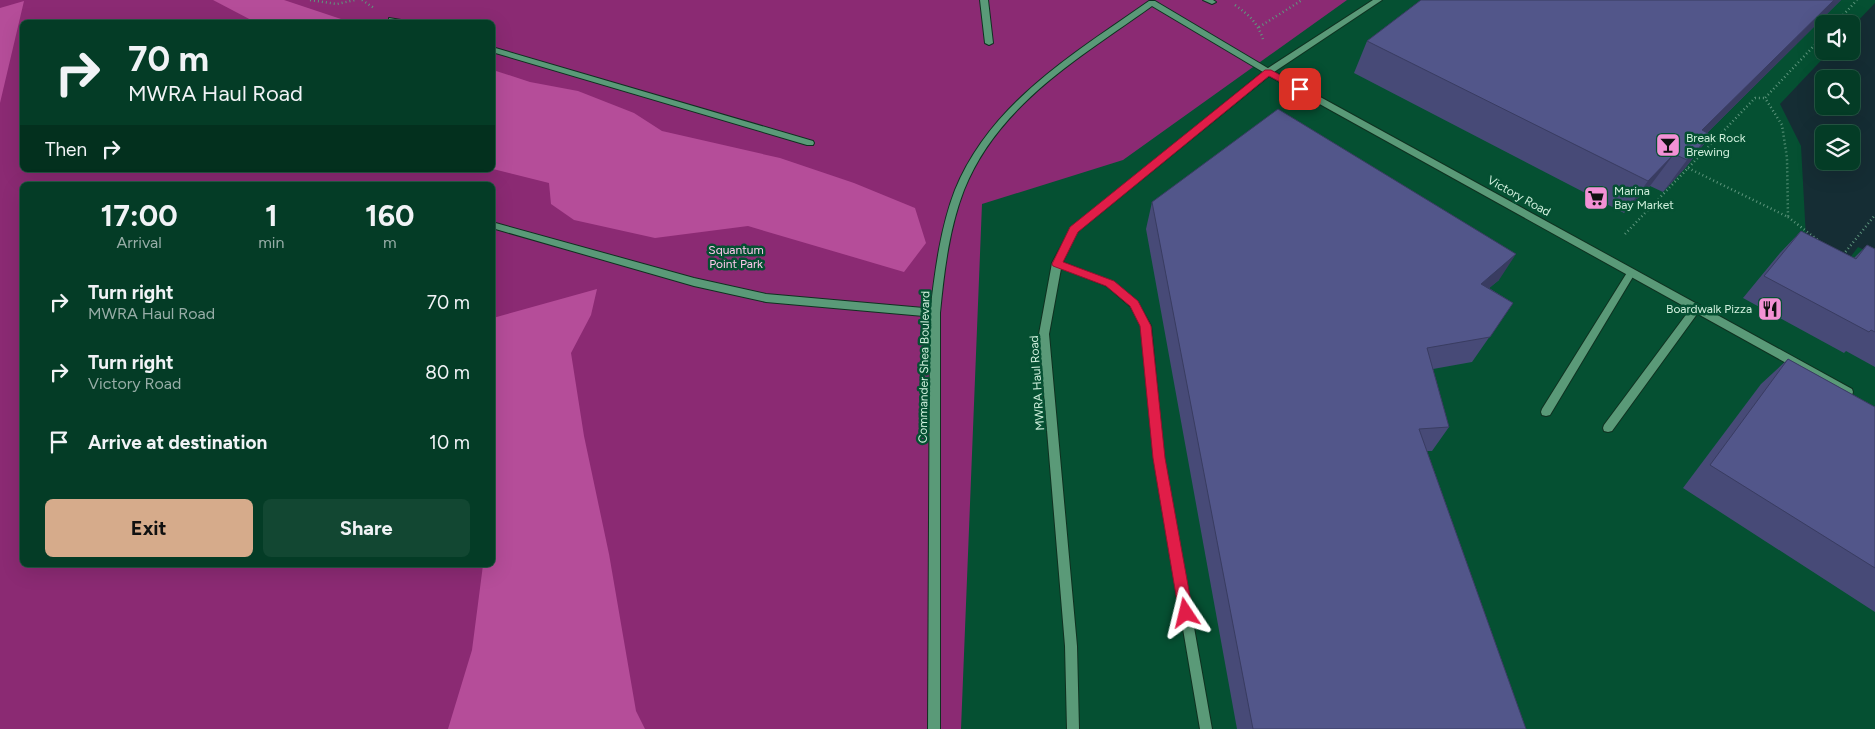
<!DOCTYPE html>
<html lang="en">
<head>
<meta charset="utf-8">
<style>
	:root { --surface:#043c26; --page:#124732; --text:#f1f3f6; --muted:#97ada7; --line:#255643; --accent:#d6ab8b }
	body { margin:0; font-family:Figtree,sans-serif; background:var(--page); color:var(--text); height:100vh; display:flex; flex-direction:column; font-size:19px; white-space:nowrap }
	* { box-sizing:border-box; margin:0 }
	p { font-size:16px; color:var(--muted) }
	.icon { flex:none; width:28px; height:28px; fill:none; stroke:currentColor; stroke-width:2; stroke-linecap:round; stroke-linejoin:round }
	.map { position:relative; flex:1; overflow:hidden }
	.sheet { position:absolute; left:20px; top:182px; width:475px; height:385px; display:flex; flex-direction:column; background:var(--surface); border-radius:8px; box-shadow:0 5px 20px #0002,0 0 0 1px var(--line) }
	.sheet>* { flex:none }
	.hud { position:absolute; left:20px; top:20px; width:475px; height:152px; border-radius:8px; box-shadow:0 5px 20px #0002,0 0 0 1px var(--line); background:#043c26; color:var(--text); overflow:hidden }
	.controls { position:absolute; left:1815px; top:15px; display:grid; gap:10px }
	.controls a { display:grid; place-items:center; width:45px; height:45px; border-radius:8px; background:var(--surface); box-shadow:0 5px 20px #0002,0 0 0 1px var(--line); font-size:25px }
	.pin { position:absolute; display:grid; place-items:center; width:42px; height:42px; color:#fff; margin:-21px; border-radius:10px; box-shadow:0 2px 8px #0006 }
	.me { position:absolute; width:55px; margin:-28px; rotate:350deg; stroke-linejoin:round; filter:drop-shadow(0 0 4px #0008) }
	.turn { display:flex; align-items:center; gap:18px; height:105px; padding:0 25px; font-size:22px }
	.turn .icon { width:65px; height:65px; stroke-width:2.5 }
	.turn b { display:block; font-size:35px; line-height:42px }
	.then { display:flex; align-items:center; height:48px; padding:0 25px; background:#0003; gap:10px; font-size:19px }
	.eta { display:flex; justify-content:space-evenly; align-items:center; height:85px; text-align:center }
	.eta b { font-size:30px; font-weight:700; line-height:35px }
	.action { display:flex; gap:10px; margin-top:auto; padding:10px 25px }
	.action a { flex:1; height:58px; border-radius:8px; background:var(--accent); color:#111; font-size:20px; font-weight:700; line-height:58px; text-align:center }
	.action a+a { background:var(--page); color:var(--text) }
	ul { padding:0; list-style:none }
	li { display:flex; align-items:center; gap:15px; height:70px; padding:0 25px }
	li div { flex:1 }
	li b { display:block; font-size:19px }
	li em { font-style:normal }
	.map>svg:first-child { display:block }
	.green { fill:#8b2a73; fill-rule:evenodd }
	.forest { fill:#b54d99 }
	.water { fill:#152d34; fill-rule:evenodd }
	.lines { fill:none; stroke-linecap:round; stroke-linejoin:round }
	.service-casing { stroke:#0f3120; stroke-width:2 }
	.minor-casing { stroke:#0f3120; stroke-width:2 }
	.path { stroke:#5f977e; stroke-width:2.5; stroke-dasharray:1 3; stroke-linecap:butt }
	.service { fill:#5a9a78; fill-rule:evenodd }
	.minor { fill:#5a9a78; fill-rule:evenodd }
	.wall { fill:#474a77 }
	.shaded-wall { fill:#393c61 }
	.building { fill:#52568a; stroke:#393c61 }
	.route { fill:#e11d48; stroke:#92132f }
	.labels { text-anchor:middle; dominant-baseline:central; stroke-width:5; stroke-linejoin:round; paint-order:stroke }
	.poi-label { font-size:12px; fill:#cfefdc; stroke:#055032; text-anchor:start }
	.street-label { font-size:12px; fill:#cfefdc; stroke:#055032 }
	.park-label { font-size:12px; fill:#fec8ec; stroke:#055032 }
</style>
</head>
<body>
<div class="map">
<svg width="1875" height="729" viewBox="0 0 1875 729">
	<rect width="100%" height="100%" fill="#055032"/>
	<path class="green" d="M 0,0 L 1347,0 L 1123,160 L 982,204 L 961,729 L 0,729 ZM 22,22 L 492,22 L 492,170 L 22,170 ZM 22,185 L 492,185 L 492,565 L 22,565 Z"/>
	<path class="forest" d="M 213,0 L 284,0 L 350,22 L 255,22 Z
		M 24,1 L 0,103 L 0,8 Z
		M 493,70 L 530,82 L 578,91 L 634,113 L 662,131 L 780,158 L 854,183 L 915,208 L 926,243 L 904,272 L 748,226 L 655,238 L 574,220 L 551,204 L 549,183 L 493,169 Z
		M 597,289 L 591,315 L 571,353 L 584,436 L 609,554 L 636,711 L 645,729 L 448,729 L 472,650 L 483,565 L 492,565 L 493,318 Z"/>
	<path class="water" d="M 1875,3 L 1875,255 L 1858,247 L 1849,259 L 1806,238 L 1801,146 L 1780,104 L 1830,51 L 1851,51 L 1851,28 ZM 1824,79 L 1851,79 L 1851,106 L 1824,106 ZM 1824,134 L 1851,134 L 1851,161 L 1824,161 Z"/>
	<g class="lines">
		<defs>
			<path id="service" d="M 980,0 L 988,0 L 993,43 L 989,45 L 985,43 Z
				M 1203,0 L 1213,0 L 1216,2 L 1212,4 Z
				M 1373,0 L 1382,0 L 1271,74 L 1265,74 L 1265,70 Z
				M 389,18 L 401,20 L 405,22 L 389,22 Z
				M 492,47 L 813,141 L 814,143 L 813,145 L 807,145 L 492,52 Z
				M 492,222 L 694,278 L 766,294 L 935,309 L 940,313 L 935,317 L 766,302 L 694,286 L 492,228 Z
				M 1057,260 L 1113,282 L 1137,301 L 1151,326 L 1164,458 L 1212,729 L 1200,729 L 1154,458 L 1141,326 L 1131,307 L 1107,286 L 1054,265 L 1052,263 L 1054,261 Z
				M 1631,270 L 1636,273 L 1634,275 L 1550,415 L 1546,416 L 1542,415 L 1541,412 L 1542,409 L 1628,271 Z
				M 1697,303 L 1702,307 L 1700,310 L 1612,431 L 1608,432 L 1604,431 L 1603,428 L 1604,425 L 1694,304 Z"/>
			<path id="minor" d="M 1149,1 L 1155,1 L 1271,70 L 1852,389 L 1853,392 L 1852,395 L 1844,395 L 1269,76 L 1077,232 L 1062,263 L 1049,334 L 1077,646 L 1079,729 L 1067,729 L 1065,646 L 1039,334 L 1052,263 L 1071,228 L 1263,72 L 1152,6 C 1081,57 998,104 964,190 C 949,229 944,272 940,313 L 940,729 L 928,729 L 930,313 C 935,272 940,229 955,190 C 991,102 1075,53 1149,1 Z"/>
		</defs>
		<use href="#service" class="service-casing"/>
		<use href="#minor" class="minor-casing"/>
		<path class="path" d="M 310,0 L 337,4 L 355,0
			M 362,0 L 374,8
			M 1235,5 C 1249,15 1257,22 1263,39
			M 1835,24 L 1857,0
			M 1259,27 L 1302,0
			M 1688,168 L 1788,217 L 1787,158 L 1782,125 L 1765,98 L 1824,35
			M 1788,217 L 1819,241
			M 1625,234 L 1755,98 L 1765,98
			M 1843,255 L 1875,215"/>
		<use href="#service" class="service"/>
		<use href="#minor" class="minor"/>
	</g>
	<path class="wall" d="M 1421,0 L 1841,0 L 1707,133 L 1711,135 L 1686,167 L 1663,192 L 1650,186 L 1624,213 L 1354,73 L 1367,41 Z
		M 1152,202 L 1499,280 L 1489,288 L 1513,303 L 1472,362 L 1433,369 L 1449,427 L 1432,451 L 1427,451 L 1526,729 L 1237,729 L 1146,229 Z
		M 1801,231 L 1854,258 L 1867,245 L 1875,249 L 1875,367 L 1846,351 L 1844,353 L 1743,298 L 1780,253 Z
		M 1788,359 L 1875,407 L 1875,612 L 1683,488 L 1761,384 Z"/>
	<path class="shaded-wall" d="M 1834,0 L 1841,0 L 1682,158 L 1702,130 Z
		M 1711,135 L 1686,167 L 1663,192 L 1687,160 Z
		M 1674,154 L 1650,186 L 1624,213 L 1648,181 Z
		M 1516,254 L 1499,280 L 1464,309 L 1481,284 Z"/>
	<path class="building" d="M 1421,0 L 1834,0 L 1702,130 L 1711,135 L 1687,160 L 1674,154 L 1648,181 L 1367,41 Z
		M 1278,109 L 1516,254 L 1481,284 L 1513,303 L 1490,337 L 1427,348 L 1449,427 L 1419,429 L 1526,729 L 1253,729 L 1152,202 Z
		M 1801,231 L 1856,259 L 1867,245 L 1875,249 L 1875,332 L 1871,330 L 1869,332 L 1764,276 Z
		M 1788,359 L 1875,407 L 1875,568 L 1710,465 Z"/>
	<path class="route" d="M 1265,70 L 1271,70 L 1305,89 L 1297,91 L 1269,76 L 1078,232 L 1063,262 L 1114,281 L 1138,301 L 1151,326 L 1165,458 L 1193,613 L 1191,617 L 1186,619 L 1181,617 L 1179,613 L 1153,458 L 1140,326 L 1130,306 L 1106,286 L 1053,266 L 1052,264 L 1070,227 Z"/>
	<defs>
		<symbol id="bar-square" viewBox="-11 -11 22 22"><rect x="-9" y="-9" width="18" height="18" rx="4" fill="#f391d5" stroke="#055032"/><path d="M-6-5H6L.8 .8V4.5H3.5V6h-7V4.5H-.8V.8Z" fill="#111"/></symbol>
		<symbol id="supermarket-square" viewBox="-11 -11 22 22"><rect x="-9" y="-9" width="18" height="18" rx="4" fill="#f391d5" stroke="#055032"/><path d="M-6-5.5h2.5l.6 2H6L4.5 2H-2.5L-4.4-4H-6ZM-1.5 3.2a1.3 1.3 0 1 0 .1 0ZM3 3.2a1.3 1.3 0 1 0 .1 0Z" fill="#111"/></symbol>
		<symbol id="restaurant-square" viewBox="-11 -11 22 22"><rect x="-9" y="-9" width="18" height="18" rx="4" fill="#f391d5" stroke="#055032"/><path d="M-5-6h1v4h1v-4h1v4h1v-4h1v5L-1.5 .5V6h-2V.5L-5-1ZM5-6V6H3V1.5H1.5Q1.5-4 5-6Z" fill="#111"/></symbol>
	</defs>
	<g fill-rule="evenodd">
		<use href="#bar-square" x="1654" y="131" width="28" height="28"/>
		<use href="#supermarket-square" x="1582" y="184" width="28" height="28"/>
		<use href="#restaurant-square" x="1756" y="295" width="28" height="28"/>
	</g>
	<g class="labels">
		<g class="poi-label">
			<text x="1686" y="138">Break Rock<tspan x="1686" dy="14">Brewing</tspan></text>
			<text x="1614" y="191">Marina<tspan x="1614" dy="14">Bay Market</tspan></text>
			<text x="1752" y="309" text-anchor="end">Boardwalk Pizza</text>
		</g>
		<g class="street-label">
			<text transform="translate(1519 196) rotate(29)">Victory Road</text>
			<text transform="translate(924 367) rotate(-89)">Commander Shea Boulevard</text>
			<text transform="translate(1037 383) rotate(-94)">MWRA Haul Road</text>
		</g>
		<g class="park-label">
			<text x="736" y="250">Squantum<tspan x="736" dy="14">Point Park</tspan></text>
		</g>
	</g>
</svg>
<div class="controls">
<a><svg class="icon" aria-label="sound" viewBox="0 0 24 24"><path d="M4 9h4l5-4v14l-5-4H4zM17 9q2 3 0 6"/></svg></a>
<a><svg class="icon" aria-label="search" viewBox="0 0 24 24"><circle cx="10" cy="10" r="6"/><path d="M15 15l6 6"/></svg></a>
<a><svg class="icon" aria-label="layers" viewBox="0 0 24 24"><path d="M12 4l9 5-9 5-9-5zM3 14l9 5 9-5"/></svg></a>
</div>
<div class="pin" style="left:1300px;top:89px;background:#d93025"><svg class="icon" aria-label="arrive" viewBox="0 0 24 24"><path d="M6 21V4h12l-3 4 3 4H6"/></svg></div>
<svg class="me" style="left:1186px;top:613px" viewBox="-20 -20 40 40"><path d="M0-17L14 15 0 8-14 15z" fill="#e11d48" stroke="#fff" stroke-width="4"/></svg>
<div class="hud">
<div class="turn"><svg class="icon" aria-label="right" viewBox="0 0 24 24"><path d="M7 20v-9h11M14 6l5 5-5 5"/></svg><div><b>70 m</b>MWRA Haul Road</div></div>
<div class="then">Then<svg class="icon" aria-label="right" viewBox="0 0 24 24"><path d="M7 20v-9h11M14 6l5 5-5 5"/></svg></div>
</div>
<section class="sheet">
<div class="eta">
<div><b>17:00</b><p>Arrival</p></div>
<div><b>1</b><p>min</p></div>
<div><b>160</b><p>m</p></div>
</div>
<ul>
<li><svg class="icon" aria-label="right" viewBox="0 0 24 24"><path d="M7 20v-9h11M14 6l5 5-5 5"/></svg><div><b>Turn right</b><p>MWRA Haul Road</p></div><em>70 m</em></li>
<li><svg class="icon" aria-label="right" viewBox="0 0 24 24"><path d="M7 20v-9h11M14 6l5 5-5 5"/></svg><div><b>Turn right</b><p>Victory Road</p></div><em>80 m</em></li>
<li><svg class="icon" aria-label="arrive" viewBox="0 0 24 24"><path d="M6 21V4h12l-3 4 3 4H6"/></svg><div><b>Arrive at destination</b></div><em>10 m</em></li>
</ul>
<div class="action"><a>Exit</a><a>Share</a></div>
</section>
</div>
</body>
</html>
